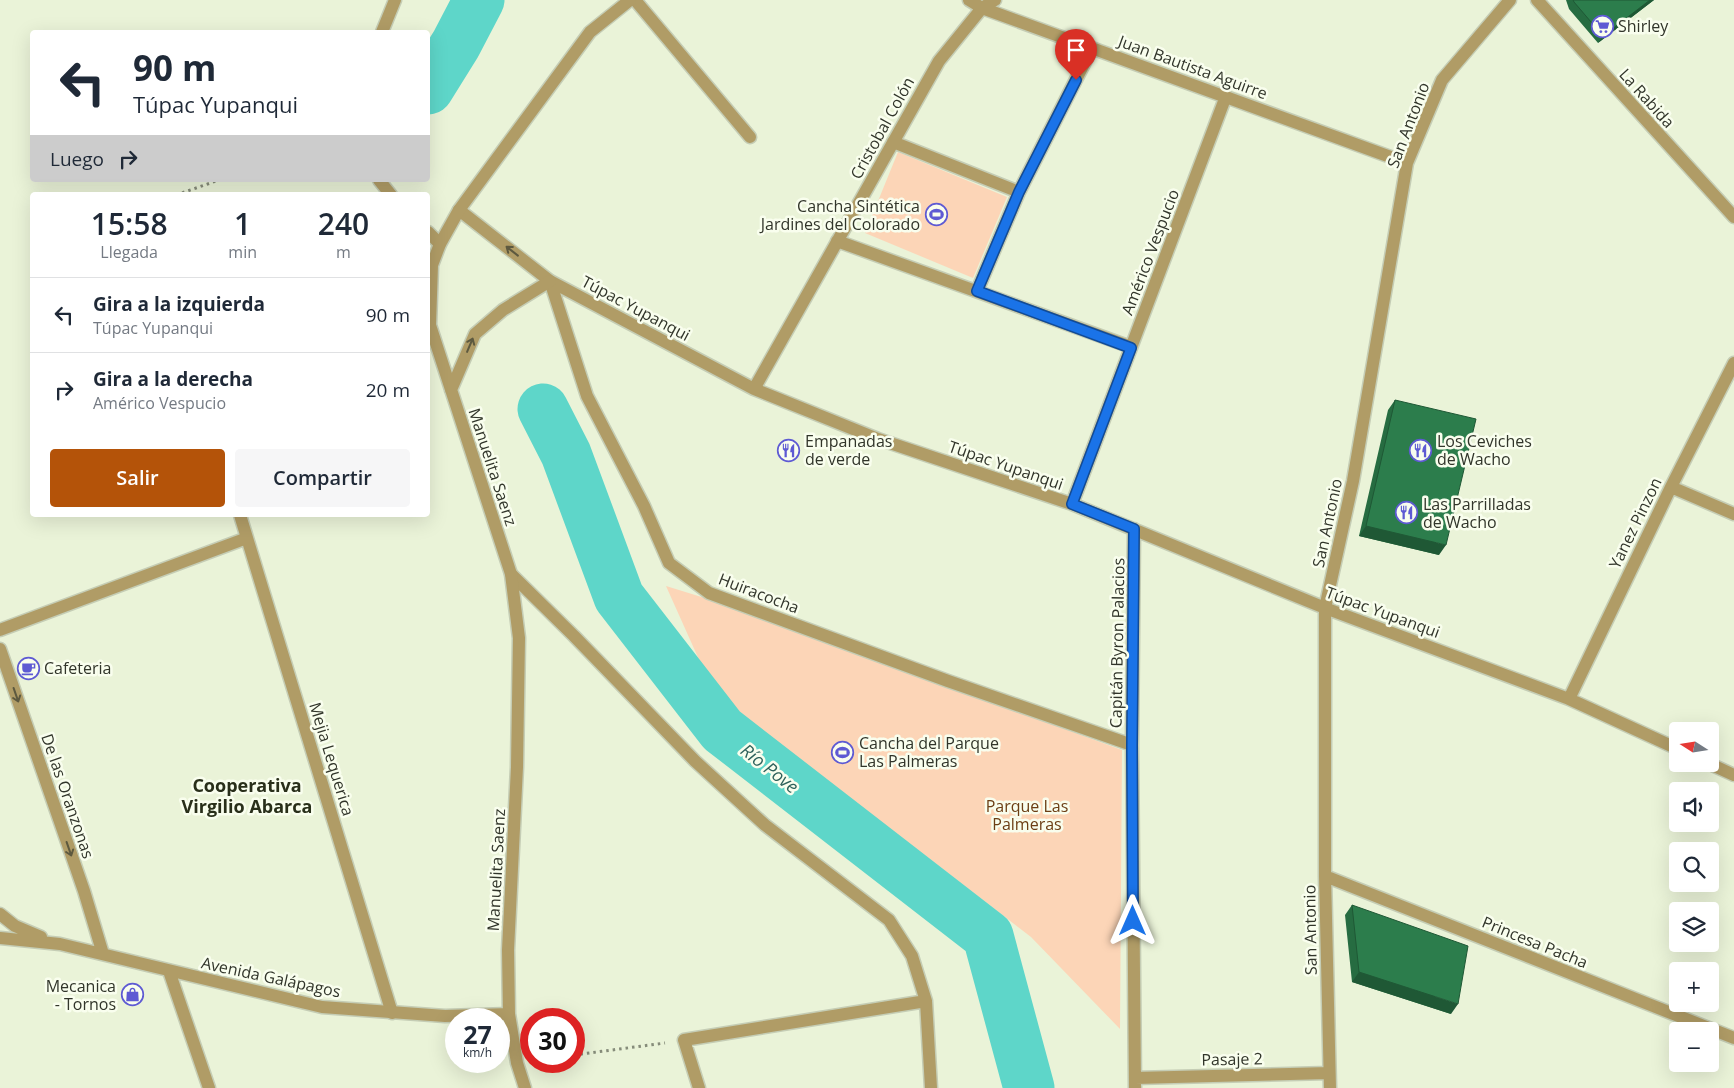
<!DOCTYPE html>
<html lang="es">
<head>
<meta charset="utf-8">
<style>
	:root { --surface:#fff; --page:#f6f6f7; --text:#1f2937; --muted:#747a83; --line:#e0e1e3; --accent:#b45309 }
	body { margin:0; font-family:"Open Sans",sans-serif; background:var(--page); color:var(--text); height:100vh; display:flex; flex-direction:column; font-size:19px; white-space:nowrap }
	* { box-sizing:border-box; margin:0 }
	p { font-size:16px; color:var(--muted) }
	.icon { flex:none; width:28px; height:28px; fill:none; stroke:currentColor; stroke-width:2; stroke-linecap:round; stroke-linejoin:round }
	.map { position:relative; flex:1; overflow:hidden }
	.drawer { position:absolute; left:30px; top:192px; width:400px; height:325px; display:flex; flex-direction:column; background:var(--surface); border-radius:5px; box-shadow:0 5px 20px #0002 }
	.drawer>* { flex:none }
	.top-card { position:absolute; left:30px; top:30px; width:400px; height:152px; border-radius:5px; box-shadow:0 5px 20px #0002; background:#fff; color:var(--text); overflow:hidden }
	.needle { width:32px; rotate:282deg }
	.controls { position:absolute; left:1669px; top:722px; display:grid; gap:10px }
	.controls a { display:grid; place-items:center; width:50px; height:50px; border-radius:5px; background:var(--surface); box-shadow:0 5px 20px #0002; font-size:25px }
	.speed { position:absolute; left:445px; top:1008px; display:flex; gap:10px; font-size:25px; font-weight:700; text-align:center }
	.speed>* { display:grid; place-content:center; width:65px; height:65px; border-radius:50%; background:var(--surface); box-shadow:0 5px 20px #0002; line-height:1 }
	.speed small { font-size:12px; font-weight:400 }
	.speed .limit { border:8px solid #d22; background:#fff; color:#111 }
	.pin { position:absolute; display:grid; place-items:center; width:42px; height:42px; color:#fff; margin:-51px -21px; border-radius:50% 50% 50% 0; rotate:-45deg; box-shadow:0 0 5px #0007 }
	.pin .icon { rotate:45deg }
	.me { position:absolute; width:55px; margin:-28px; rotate:0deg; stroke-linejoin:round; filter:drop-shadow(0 0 4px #0008) }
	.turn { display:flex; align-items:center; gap:18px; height:105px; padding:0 20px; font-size:22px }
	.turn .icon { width:65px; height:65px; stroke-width:2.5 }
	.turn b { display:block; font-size:35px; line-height:42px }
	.then { display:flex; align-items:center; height:48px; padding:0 20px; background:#0003; gap:10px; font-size:19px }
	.eta { display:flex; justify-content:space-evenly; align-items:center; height:85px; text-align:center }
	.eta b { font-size:30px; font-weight:600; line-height:35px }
	.action { display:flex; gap:10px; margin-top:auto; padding:10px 20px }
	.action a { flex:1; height:58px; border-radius:5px; background:var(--accent); color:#fff; font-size:20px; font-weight:600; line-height:58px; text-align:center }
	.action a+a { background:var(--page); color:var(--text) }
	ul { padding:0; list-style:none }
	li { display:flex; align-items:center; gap:15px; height:75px; padding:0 20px; border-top:1px solid var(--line) }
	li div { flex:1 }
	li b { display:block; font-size:19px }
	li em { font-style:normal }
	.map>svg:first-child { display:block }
	.green { fill:#fcd5b7 }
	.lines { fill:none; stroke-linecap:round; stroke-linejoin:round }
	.river { stroke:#5ed6c9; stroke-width:51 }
	.minor-casing { stroke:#c5cdb5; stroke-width:15 }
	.tertiary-casing { stroke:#c5cdb5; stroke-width:15 }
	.path { stroke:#868c7a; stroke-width:3; stroke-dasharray:2.5 4; stroke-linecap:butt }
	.minor { stroke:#b09c66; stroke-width:12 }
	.tertiary { stroke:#b09c66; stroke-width:12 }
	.wall { fill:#266c41 }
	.shaded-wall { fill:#1f5835 }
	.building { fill:#2c7d4c; stroke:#1f5835 }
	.oneway { stroke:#5d593f }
	.route-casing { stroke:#114b97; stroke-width:12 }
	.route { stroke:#1a73e8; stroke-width:9 }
	.labels { text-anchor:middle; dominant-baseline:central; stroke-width:5; stroke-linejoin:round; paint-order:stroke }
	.poi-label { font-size:16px; fill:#31352a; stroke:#f9feee; text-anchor:start }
	.street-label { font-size:16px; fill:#31352a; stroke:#f9feee }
	.park-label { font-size:16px; fill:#6c3e14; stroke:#f9feee }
	.water-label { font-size:18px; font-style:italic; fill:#2f625c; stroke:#f9feee }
	.neighbourhood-label { font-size:18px; font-weight:bold; fill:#292f1a; stroke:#f9feee }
</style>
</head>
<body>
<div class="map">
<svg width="1734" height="1088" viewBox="0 0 1734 1088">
	<rect width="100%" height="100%" fill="#eaf3d8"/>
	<path class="green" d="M 898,152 L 1007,197 L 973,278 L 865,233 Z
		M 666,586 L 708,599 L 1122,750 L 1120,1029 L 1031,937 L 922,853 L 722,711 Z"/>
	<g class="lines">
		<path class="river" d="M 428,89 L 456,44 L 479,0
			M 543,409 L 566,454 L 619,597 L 722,730 L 988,936 L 1029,1088"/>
		<defs>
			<path id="minor" d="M 635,0 L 750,137
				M 969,0 L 982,8 L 1407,163
				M 1537,0 L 1734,217
				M 382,32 L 395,0
				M 893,142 L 1019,192
				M 379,180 L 391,195
				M 459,210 L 550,281 L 754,389 L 878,439 L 1072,504 L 1325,608 L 1569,699 L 1678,749
				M 428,232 L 440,244
				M 837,241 L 1131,347
				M 550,281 L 587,396 L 644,506 L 669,563 L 709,593 L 948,681 L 1132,745
				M 977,291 L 1019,192 L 1092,48
				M 754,389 L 939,61 L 982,8 L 995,0
				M 1671,487 L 1734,514
				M 1072,504 L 1226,96
				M 240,515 L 392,1013
				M 1134,529 L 1132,745 L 1135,1088
				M 511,574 L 574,636 L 695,761 L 765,825 L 889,920 L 912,956 L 926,1001 L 931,1088
				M 0,630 L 247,538
				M 1569,699 L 1671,487 L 1734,363
				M 1710,764 L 1734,775
				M 1325,876 L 1734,1038
				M 1135,1078 L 1329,1073
				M 699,1088 L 684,1040 L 926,1001
				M 1330,1088 L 1325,876 L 1325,608 L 1353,481 L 1407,163 L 1442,80 L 1510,0"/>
			<path id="tertiary" d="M 451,390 L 475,334 L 503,310 L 550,281
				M 0,649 L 84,891 L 103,954
				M 0,914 L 15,926 L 41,937
				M 0,938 L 60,944 L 322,1007 L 445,1016 L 509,1014
				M 169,971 L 209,1088
				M 525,1088 L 517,1063 L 509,1014 L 508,950 L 517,767 L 519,638 L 511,574 L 430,325 L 432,265 L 440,244 L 459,210 L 590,32 L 630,0"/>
		</defs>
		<use href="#minor" class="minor-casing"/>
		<use href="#tertiary" class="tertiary-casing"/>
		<path class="path" d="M 176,195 L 219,180
			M 574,1055 L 665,1043"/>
		<use href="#minor" class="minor"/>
		<use href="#tertiary" class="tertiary"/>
	</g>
	<path class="wall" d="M 1566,0 L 1654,0 L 1598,43 L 1569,9 Z
		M 1395,400 L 1439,555 L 1359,536 L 1388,410 Z
		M 1352,905 L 1451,1014 L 1352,982 L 1345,915 Z"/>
	<path class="shaded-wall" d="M 1650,0 L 1654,0 L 1598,43 L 1603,36 Z
		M 1366,526 L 1446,545 L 1439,555 L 1359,536 Z
		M 1359,972 L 1458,1004 L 1451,1014 L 1352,982 Z"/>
	<path class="building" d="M 1573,0 L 1650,0 L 1603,36 L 1574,2 Z
		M 1395,400 L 1476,419 L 1446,545 L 1366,526 Z
		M 1352,905 L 1468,946 L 1458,1004 L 1359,972 Z"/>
	<defs><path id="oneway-shaft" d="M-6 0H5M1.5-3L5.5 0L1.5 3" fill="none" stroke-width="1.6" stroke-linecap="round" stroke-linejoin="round" transform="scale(1.25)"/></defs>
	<g class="oneway">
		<use href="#oneway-shaft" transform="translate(512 251) rotate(-142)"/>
		<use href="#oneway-shaft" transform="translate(470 345) rotate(-67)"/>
		<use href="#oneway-shaft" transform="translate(16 695) rotate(71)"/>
		<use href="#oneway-shaft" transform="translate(69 849) rotate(71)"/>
	</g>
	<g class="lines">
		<defs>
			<path id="route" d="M 1076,80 L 1019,192 L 977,291 L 1131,348 L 1072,504 L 1134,529 L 1132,745 L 1133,921"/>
		</defs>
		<use href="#route" class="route-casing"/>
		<use href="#route" class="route"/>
	</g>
	<defs>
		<symbol id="supermarket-ring" viewBox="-11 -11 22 22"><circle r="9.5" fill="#f9feee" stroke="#5e5ad3" stroke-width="1.5"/><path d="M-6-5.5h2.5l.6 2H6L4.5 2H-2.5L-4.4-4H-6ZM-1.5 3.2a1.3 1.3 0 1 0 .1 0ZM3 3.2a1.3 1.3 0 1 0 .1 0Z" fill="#5e5ad3"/></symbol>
		<symbol id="stadium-ring" viewBox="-11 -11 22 22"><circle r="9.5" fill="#f9feee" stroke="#5e5ad3" stroke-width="1.5"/><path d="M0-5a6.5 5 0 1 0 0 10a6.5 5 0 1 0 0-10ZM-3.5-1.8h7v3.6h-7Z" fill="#5e5ad3"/></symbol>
		<symbol id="restaurant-ring" viewBox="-11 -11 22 22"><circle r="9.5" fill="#f9feee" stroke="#5e5ad3" stroke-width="1.5"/><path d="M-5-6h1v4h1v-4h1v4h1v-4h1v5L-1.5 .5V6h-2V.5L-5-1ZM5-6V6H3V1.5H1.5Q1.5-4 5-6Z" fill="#5e5ad3"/></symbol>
		<symbol id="cafe-ring" viewBox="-11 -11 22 22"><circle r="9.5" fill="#f9feee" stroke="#5e5ad3" stroke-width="1.5"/><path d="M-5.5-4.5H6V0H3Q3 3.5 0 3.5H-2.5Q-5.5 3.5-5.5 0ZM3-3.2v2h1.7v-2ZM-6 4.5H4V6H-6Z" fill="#5e5ad3"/></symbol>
		<symbol id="shop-ring" viewBox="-11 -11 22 22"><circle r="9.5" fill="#f9feee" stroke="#5e5ad3" stroke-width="1.5"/><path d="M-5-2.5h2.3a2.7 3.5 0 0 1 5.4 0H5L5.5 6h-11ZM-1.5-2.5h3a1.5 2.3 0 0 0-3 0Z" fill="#5e5ad3"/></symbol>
	</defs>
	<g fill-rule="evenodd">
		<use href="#supermarket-ring" x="1590" y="14" width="25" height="25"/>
		<use href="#stadium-ring" x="924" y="202" width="25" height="25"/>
		<use href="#restaurant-ring" x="776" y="438" width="25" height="25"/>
		<use href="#restaurant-ring" x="1408" y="438" width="25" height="25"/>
		<use href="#restaurant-ring" x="1394" y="500" width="25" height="25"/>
		<use href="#cafe-ring" x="16" y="656" width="25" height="25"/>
		<use href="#stadium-ring" x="830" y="740" width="25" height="25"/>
		<use href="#shop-ring" x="120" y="982" width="25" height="25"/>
	</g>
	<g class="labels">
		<g class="poi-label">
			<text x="1618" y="26">Shirley</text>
			<text x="920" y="206" text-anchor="end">Cancha Sintética<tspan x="920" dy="18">Jardines del Colorado</tspan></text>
			<text x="805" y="441">Empanadas<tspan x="805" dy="18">de verde</tspan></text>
			<text x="1437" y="441">Los Ceviches<tspan x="1437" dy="18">de Wacho</tspan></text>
			<text x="1423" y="504">Las Parrilladas<tspan x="1423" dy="18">de Wacho</tspan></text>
			<text x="44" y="668">Cafeteria</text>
			<text x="859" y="743">Cancha del Parque<tspan x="859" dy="18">Las Palmeras</tspan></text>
			<text x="116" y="986" text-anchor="end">Mecanica<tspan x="116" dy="18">- Tornos</tspan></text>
		</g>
		<g class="street-label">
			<text transform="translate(1193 67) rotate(20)">Juan Bautista Aguirre</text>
			<text transform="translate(1647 98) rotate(48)">La Rabida</text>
			<text transform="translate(1408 125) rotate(-69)">San Antonio</text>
			<text transform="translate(882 128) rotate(-61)">Cristobal Colón</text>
			<text transform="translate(1150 252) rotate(-69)">Américo Vespucio</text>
			<text transform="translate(636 308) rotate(28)">Túpac Yupanqui</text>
			<text transform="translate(1006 465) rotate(19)">Túpac Yupanqui</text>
			<text transform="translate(493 467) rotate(72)">Manuelita Saenz</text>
			<text transform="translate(1327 523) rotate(-78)">San Antonio</text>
			<text transform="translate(1635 523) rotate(-64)">Yanez Pinzon</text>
			<text transform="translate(759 593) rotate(21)">Huiracocha</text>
			<text transform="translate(1383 612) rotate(20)">Túpac Yupanqui</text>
			<text transform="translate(1117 643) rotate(-89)">Capitán Byron Palacios</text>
			<text transform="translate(332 759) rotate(73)">Mejia Lequerica</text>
			<text transform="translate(68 796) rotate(71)">De las Oranzonas</text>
			<text transform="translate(496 870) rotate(-87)">Manuelita Saenz</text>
			<text transform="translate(1310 930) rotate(-91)">San Antonio</text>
			<text transform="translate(1535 942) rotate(22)">Princesa Pacha</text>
			<text transform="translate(271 977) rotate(12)">Avenida Galápagos</text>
			<text transform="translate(1232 1059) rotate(-1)">Pasaje 2</text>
		</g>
		<g class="park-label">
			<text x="1027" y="806">Parque Las<tspan x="1027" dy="18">Palmeras</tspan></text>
		</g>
		<g class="water-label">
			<text transform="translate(770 768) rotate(38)">Río Pove</text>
		</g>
		<g class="neighbourhood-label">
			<text x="247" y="785">Cooperativa<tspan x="247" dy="21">Virgilio Abarca</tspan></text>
		</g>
	</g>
</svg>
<div class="controls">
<a><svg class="needle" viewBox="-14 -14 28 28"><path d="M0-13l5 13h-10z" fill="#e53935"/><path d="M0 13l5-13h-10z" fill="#747a83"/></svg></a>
<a><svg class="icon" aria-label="sound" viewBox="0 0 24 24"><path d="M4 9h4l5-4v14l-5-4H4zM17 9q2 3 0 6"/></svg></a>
<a><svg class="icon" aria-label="search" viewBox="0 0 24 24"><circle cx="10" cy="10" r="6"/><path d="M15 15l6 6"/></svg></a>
<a><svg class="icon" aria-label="layers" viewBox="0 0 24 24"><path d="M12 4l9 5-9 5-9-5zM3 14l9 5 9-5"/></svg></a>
<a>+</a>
<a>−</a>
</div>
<div class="speed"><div>27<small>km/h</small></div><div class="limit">30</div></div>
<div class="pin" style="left:1076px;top:80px;background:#d93025"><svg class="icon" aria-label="arrive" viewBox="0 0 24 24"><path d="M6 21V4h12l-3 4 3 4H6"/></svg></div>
<svg class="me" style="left:1133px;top:921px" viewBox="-20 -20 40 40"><path d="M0-17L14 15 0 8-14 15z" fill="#1a73e8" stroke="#fff" stroke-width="4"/></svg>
<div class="top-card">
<div class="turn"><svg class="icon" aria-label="left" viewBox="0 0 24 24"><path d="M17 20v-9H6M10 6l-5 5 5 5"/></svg><div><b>90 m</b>Túpac Yupanqui</div></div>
<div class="then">Luego<svg class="icon" aria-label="right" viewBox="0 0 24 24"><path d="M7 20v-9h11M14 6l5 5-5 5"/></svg></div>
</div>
<section class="drawer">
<div class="eta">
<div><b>15:58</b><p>Llegada</p></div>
<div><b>1</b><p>min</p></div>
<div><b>240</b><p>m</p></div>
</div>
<ul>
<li><svg class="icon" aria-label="left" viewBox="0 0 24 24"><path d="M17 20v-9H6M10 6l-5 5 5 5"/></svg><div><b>Gira a la izquierda</b><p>Túpac Yupanqui</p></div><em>90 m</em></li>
<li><svg class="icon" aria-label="right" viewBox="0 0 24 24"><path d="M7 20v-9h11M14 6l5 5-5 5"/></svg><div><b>Gira a la derecha</b><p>Américo Vespucio</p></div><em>20 m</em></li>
</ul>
<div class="action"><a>Salir</a><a>Compartir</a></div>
</section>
</div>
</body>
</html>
